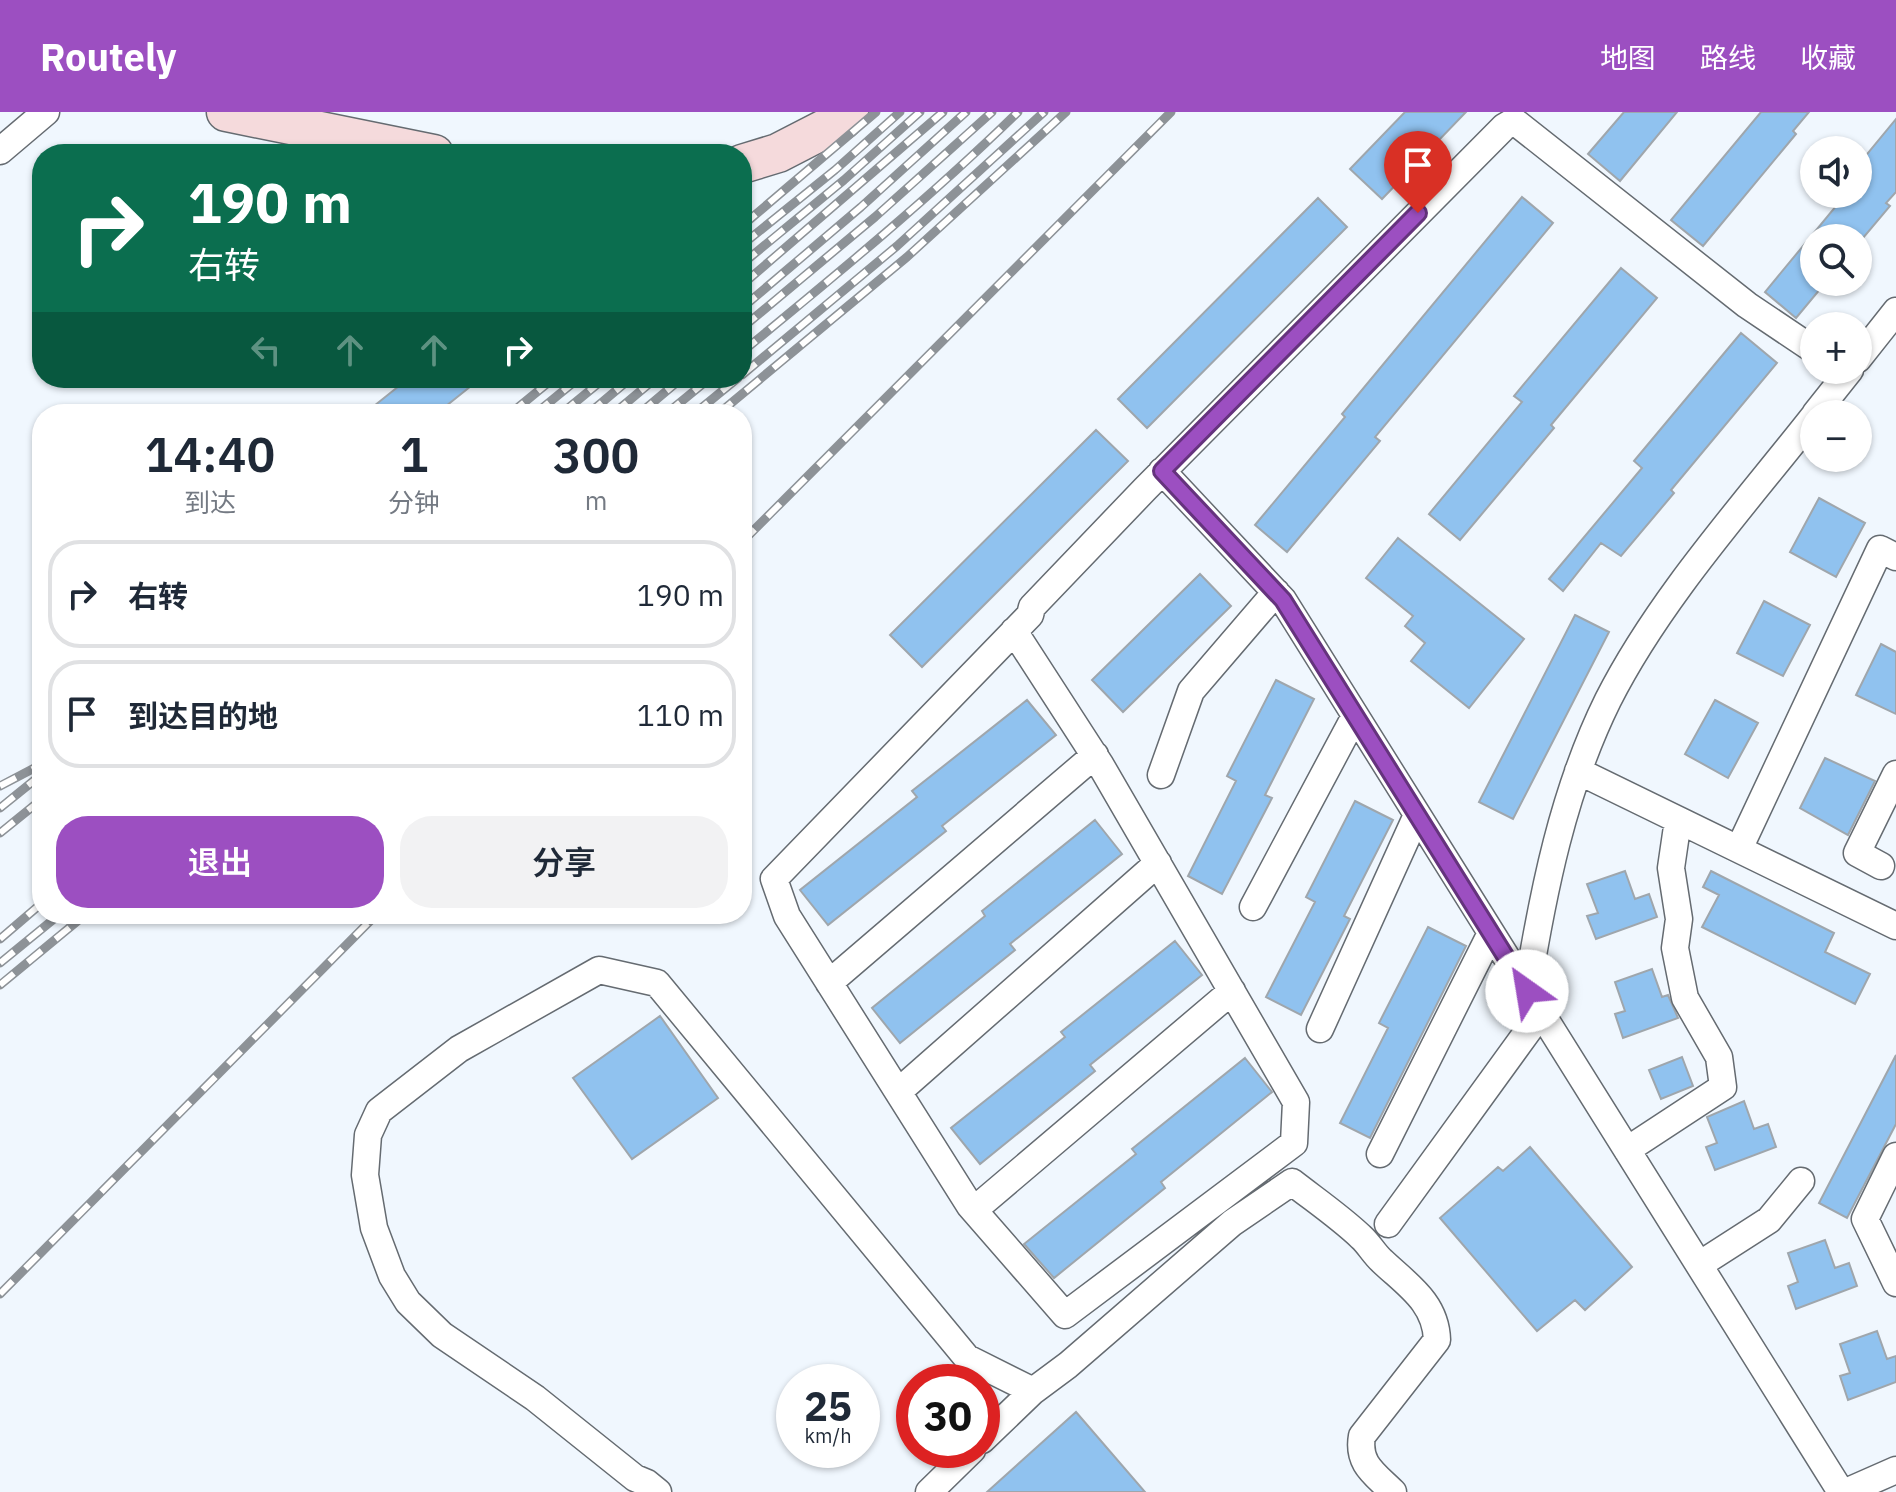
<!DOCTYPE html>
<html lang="zh">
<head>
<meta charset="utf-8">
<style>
	:root { --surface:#fff; --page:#f2f2f3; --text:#1f2937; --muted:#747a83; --line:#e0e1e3; --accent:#9c4fc1 }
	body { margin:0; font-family:"IBM Plex Sans","Noto Sans SC",sans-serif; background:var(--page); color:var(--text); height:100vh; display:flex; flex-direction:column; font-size:30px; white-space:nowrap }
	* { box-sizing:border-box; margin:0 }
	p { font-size:26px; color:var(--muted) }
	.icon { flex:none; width:44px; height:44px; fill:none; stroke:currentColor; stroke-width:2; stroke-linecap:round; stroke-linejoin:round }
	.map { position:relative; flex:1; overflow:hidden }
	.sheet { position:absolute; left:32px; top:292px; width:720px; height:520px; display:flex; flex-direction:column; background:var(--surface); border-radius:32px; box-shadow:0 2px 6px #0004 }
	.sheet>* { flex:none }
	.hud { position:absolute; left:32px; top:32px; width:720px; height:244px; border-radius:32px; box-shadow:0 2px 6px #0004; background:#0b6e4f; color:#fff; overflow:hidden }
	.fabs { position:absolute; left:1800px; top:24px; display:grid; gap:16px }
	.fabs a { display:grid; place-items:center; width:72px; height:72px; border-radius:50%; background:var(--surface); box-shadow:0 2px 6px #0004; font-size:40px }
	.speed { position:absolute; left:776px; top:1252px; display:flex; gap:16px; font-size:40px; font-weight:700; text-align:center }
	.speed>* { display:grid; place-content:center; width:104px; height:104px; border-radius:50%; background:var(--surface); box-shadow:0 2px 6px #0004; line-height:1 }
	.speed small { font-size:20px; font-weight:400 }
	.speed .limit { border:12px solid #d22; background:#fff; color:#111 }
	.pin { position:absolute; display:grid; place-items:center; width:68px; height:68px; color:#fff; margin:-82px -34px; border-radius:50% 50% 50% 0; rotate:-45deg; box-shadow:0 0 8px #0007 }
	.pin .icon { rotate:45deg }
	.me { position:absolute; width:88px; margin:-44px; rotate:328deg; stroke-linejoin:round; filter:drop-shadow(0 0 6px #0008) }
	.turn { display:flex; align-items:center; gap:28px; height:168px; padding:0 24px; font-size:36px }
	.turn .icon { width:104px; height:104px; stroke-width:2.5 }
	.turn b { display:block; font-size:56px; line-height:68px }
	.lanes { display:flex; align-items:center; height:76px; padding:0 24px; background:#0003; justify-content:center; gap:40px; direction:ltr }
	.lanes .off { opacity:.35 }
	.eta { display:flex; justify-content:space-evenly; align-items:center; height:136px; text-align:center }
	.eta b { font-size:48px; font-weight:600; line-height:56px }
	.primary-button { display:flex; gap:16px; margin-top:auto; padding:16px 24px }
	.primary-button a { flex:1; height:92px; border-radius:32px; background:var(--accent); color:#fff; font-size:32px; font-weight:600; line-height:92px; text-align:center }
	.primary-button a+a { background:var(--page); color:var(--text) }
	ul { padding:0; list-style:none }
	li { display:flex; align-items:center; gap:24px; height:108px; margin:0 16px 12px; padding:0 8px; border:4px solid var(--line); border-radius:32px }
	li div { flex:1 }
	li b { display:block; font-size:30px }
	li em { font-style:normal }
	header { display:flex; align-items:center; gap:48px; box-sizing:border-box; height:112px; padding:0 40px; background:var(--accent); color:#fff }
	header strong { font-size:38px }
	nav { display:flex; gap:44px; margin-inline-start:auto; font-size:28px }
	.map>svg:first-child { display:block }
	.building { fill:#90c2ef; stroke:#9fa6ac; stroke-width:2 }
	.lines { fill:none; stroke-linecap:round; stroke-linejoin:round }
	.minor-casing { stroke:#656b71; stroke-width:29 }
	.secondary-casing { stroke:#656b71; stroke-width:41 }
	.minor { stroke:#fff; stroke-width:26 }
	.secondary { stroke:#f5dadc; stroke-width:38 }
	.rail-casing { stroke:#8d9297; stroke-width:9 }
	.rail { stroke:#fff; stroke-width:6; stroke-dasharray:18; stroke-linecap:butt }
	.route-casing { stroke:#65337d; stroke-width:20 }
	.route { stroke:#9c4fc1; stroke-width:14 }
</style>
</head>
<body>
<header>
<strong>Routely</strong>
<nav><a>地图</a><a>路线</a><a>收藏</a></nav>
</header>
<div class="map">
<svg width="1896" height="1380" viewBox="0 0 1896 1380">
	<rect width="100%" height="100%" fill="#f0f7fe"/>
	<path class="building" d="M 1405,0 L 1466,0 L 1382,87 L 1350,57 Z
		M 1624,0 L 1677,0 L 1620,69 L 1588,42 Z
		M 1761,0 L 1809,0 L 1793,19 L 1796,22 L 1703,134 L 1671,108 Z
		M 1896,7 L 1896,80 L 1886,91 L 1890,94 L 1863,126 L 1814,126 L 1814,170 L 1826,170 L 1796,206 L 1765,180 L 1846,82 L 1858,82 L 1858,53 Z
		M 1522,85 L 1553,111 L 1375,325 L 1380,329 L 1287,440 L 1255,413 L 1345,305 L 1342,302 Z
		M 1318,86 L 1347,115 L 1147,316 L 1118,287 Z
		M 1621,156 L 1657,186 L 1551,313 L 1554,316 L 1460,428 L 1429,402 L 1522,290 L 1514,284 Z
		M 1741,221 L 1777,251 L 1671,378 L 1674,381 L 1621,444 L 1601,431 L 1563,479 L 1549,467 L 1642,356 L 1634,349 Z
		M 409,266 L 481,266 L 436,302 L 364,302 Z
		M 1096,318 L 1128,349 L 922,555 L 890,523 Z
		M 1819,386 L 1865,411 L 1836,465 L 1790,440 Z
		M 1398,426 L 1524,527 L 1469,596 L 1411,549 L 1425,531 L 1405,514 L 1413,504 L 1366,466 Z
		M 1200,462 L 1231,494 L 1123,600 L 1092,568 Z
		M 1764,489 L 1810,513 L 1783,564 L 1737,541 Z
		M 1575,503 L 1609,520 L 1513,707 L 1479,690 Z
		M 1881,532 L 1896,540 L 1896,602 L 1856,583 Z
		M 1276,568 L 1314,587 L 1265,683 L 1272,686 L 1222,782 L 1188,764 L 1236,669 L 1227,664 Z
		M 1027,588 L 1056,623 L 942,714 L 946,719 L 828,813 L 800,778 L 917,685 L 912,679 Z
		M 1715,588 L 1758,611 L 1728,666 L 1685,642 Z
		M 1825,646 L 1875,669 L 1848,723 L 1800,696 Z
		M 1355,689 L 1393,708 L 1344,804 L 1350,807 L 1301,903 L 1266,885 L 1315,790 L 1306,785 Z
		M 1095,708 L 1122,742 L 1010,832 L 1015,838 L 900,931 L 872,896 L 985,804 L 982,799 Z
		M 1625,759 L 1635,787 L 1649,782 L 1657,805 L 1596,827 L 1587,804 L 1598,801 L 1587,772 Z
		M 1711,759 L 1834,821 L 1825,840 L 1870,862 L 1855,892 L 1702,815 L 1719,783 L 1703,775 Z
		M 1428,815 L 1466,834 L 1370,1026 L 1340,1011 L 1388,916 L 1379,911 Z
		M 1175,829 L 1202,863 L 1090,953 L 1095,959 L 980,1052 L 951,1016 L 1065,925 L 1061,920 Z
		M 1652,857 L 1662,885 L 1668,883 L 1678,906 L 1623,926 L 1615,902 L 1625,899 L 1615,870 Z
		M 660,904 L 718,986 L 632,1047 L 573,966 Z
		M 1896,943 L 1896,1012 L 1847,1106 L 1819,1091 Z
		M 1682,945 L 1693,974 L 1661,987 L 1649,958 Z
		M 1245,946 L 1272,980 L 1161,1070 L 1165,1076 L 1054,1166 L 1024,1132 L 1136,1042 L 1132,1037 Z
		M 1744,989 L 1754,1017 L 1768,1012 L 1776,1035 L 1715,1058 L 1706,1035 L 1717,1031 L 1707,1005 Z
		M 1530,1035 L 1632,1155 L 1585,1198 L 1575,1188 L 1537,1219 L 1440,1106 L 1498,1055 L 1503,1059 Z
		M 1825,1128 L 1835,1156 L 1849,1151 L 1857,1174 L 1796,1197 L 1788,1174 L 1798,1170 L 1788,1141 Z
		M 1877,1219 L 1887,1247 L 1896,1244 L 1896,1270 L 1848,1288 L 1840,1264 L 1850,1261 L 1840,1232 Z
		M 1076,1300 L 1145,1380 L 987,1380 Z"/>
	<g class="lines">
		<defs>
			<path id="minor" d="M 0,39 L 46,0
				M 1858,247 L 1896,199
				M 1815,302 L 1850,258
				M 1162,359 L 1283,488 L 1841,1380
				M 1014,519 L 1100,652 L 1296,990 L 1294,1031 L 1065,1203 L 970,1094 L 787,804 L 774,767 L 1030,503 L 1032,495 L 1145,377 L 1504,15 L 1514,9 L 1747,193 L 1814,238
				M 1578,659 L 1896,814
				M 1161,663 L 1191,579 L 1276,480
				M 1739,737 L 1880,437 L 1896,445
				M 1881,754 L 1857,741 L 1896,662
				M 1253,795 L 1355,604
				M 829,871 L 1095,643
				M 1527,879 C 1543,780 1563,679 1608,588 C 1659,487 1744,393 1814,304
				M 1320,917 L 1417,703
				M 898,980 L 1158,751
				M 1627,1038 L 1723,975 L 1719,945 L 1685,886 L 1675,836 L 1679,807 L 1671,756 L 1678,708
				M 1380,1042 L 1491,821
				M 1896,1044 L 1865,1107 L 1896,1171
				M 974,1098 L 1232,879
				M 1388,1112 L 1541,901
				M 1699,1153 L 1769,1108 L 1801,1069
				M 982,1328 L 1033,1279 L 1068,1253 L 1232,1111 L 1292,1070 C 1315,1088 1340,1105 1361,1125 C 1369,1132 1374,1142 1382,1149 C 1406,1172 1436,1190 1437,1228 L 1362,1324 C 1357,1352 1375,1362 1393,1380
				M 658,1380 L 647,1371 L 635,1366 L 535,1286 L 442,1223 L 408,1190 L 392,1164 L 374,1116 L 365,1063 L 368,1023 L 379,999 L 459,937 L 599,858 L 657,871 L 967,1246 L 1033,1279
				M 929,1380 L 972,1338
				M 1846,1380 L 1896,1358"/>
			<path id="secondary" d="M 226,0 L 434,42
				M 742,52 L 778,41 L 842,8 L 849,0"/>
		</defs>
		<use href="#minor" class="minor-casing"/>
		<use href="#secondary" class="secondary-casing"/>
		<use href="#minor" class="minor"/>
		<use href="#secondary" class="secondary"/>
		<defs>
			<path id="rail" d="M 742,114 L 876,0
				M 742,133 L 835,58 L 900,0
				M 742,152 L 844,68 L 920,0
				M 742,173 L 943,0
				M 742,196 L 861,95 L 966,0
				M 742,216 L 875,105 L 992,0
				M 742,240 C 836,163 931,85 1018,0
				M 742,263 L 897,134 L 1044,0
				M 510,302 L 554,266
				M 535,302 L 579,266
				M 561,302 L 605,266
				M 588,302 L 631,266
				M 613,302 L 656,266
				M 639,302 L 682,266
				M 666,302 L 710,266
				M 694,302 L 738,266
				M 718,302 L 907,145 L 1066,0
				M 742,430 L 1171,0
				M 0,674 L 42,652
				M 0,696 L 42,662
				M 0,721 L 42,687
				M 0,827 L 42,791
				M 0,851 L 60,802
				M 0,873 L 86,802
				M 0,1182 L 377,802"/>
		</defs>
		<use href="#rail" class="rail-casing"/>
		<use href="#rail" class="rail"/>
	</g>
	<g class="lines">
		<defs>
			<path id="route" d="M 1418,101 L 1162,359 L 1283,488 L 1527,879"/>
		</defs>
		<use href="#route" class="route-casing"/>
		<use href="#route" class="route"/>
	</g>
</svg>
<div class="fabs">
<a><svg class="icon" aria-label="sound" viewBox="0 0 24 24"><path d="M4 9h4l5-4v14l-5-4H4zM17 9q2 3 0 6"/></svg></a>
<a><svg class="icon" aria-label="search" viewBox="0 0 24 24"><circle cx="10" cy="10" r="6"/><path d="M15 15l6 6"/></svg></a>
<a>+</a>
<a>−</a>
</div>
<div class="speed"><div>25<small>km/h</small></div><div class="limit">30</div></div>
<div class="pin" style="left:1418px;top:101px;background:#d93025"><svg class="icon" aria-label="arrive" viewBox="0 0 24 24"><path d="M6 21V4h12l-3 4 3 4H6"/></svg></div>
<svg class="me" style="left:1527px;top:879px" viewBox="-20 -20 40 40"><circle r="19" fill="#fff"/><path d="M0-13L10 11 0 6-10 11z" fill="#9c4fc1"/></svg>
<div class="hud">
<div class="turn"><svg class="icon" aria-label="right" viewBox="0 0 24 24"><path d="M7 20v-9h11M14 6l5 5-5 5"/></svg><div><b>190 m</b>右转</div></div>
<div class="lanes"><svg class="icon off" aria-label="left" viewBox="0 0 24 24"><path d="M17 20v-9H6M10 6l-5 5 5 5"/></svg><svg class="icon off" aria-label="ahead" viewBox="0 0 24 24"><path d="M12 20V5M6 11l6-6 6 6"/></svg><svg class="icon off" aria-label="ahead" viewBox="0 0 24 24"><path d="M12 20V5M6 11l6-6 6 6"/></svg><svg class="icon" aria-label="right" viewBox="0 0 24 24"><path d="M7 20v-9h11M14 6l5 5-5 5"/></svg></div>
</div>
<section class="sheet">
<div class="eta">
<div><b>14:40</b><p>到达</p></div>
<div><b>1</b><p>分钟</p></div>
<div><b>300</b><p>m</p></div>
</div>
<ul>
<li><svg class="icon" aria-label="right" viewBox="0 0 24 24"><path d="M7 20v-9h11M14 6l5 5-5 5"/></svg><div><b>右转</b></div><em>190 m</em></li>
<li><svg class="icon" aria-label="arrive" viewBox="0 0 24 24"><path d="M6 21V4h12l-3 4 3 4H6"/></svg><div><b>到达目的地</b></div><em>110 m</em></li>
</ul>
<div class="primary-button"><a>退出</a><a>分享</a></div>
</section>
</div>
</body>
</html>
